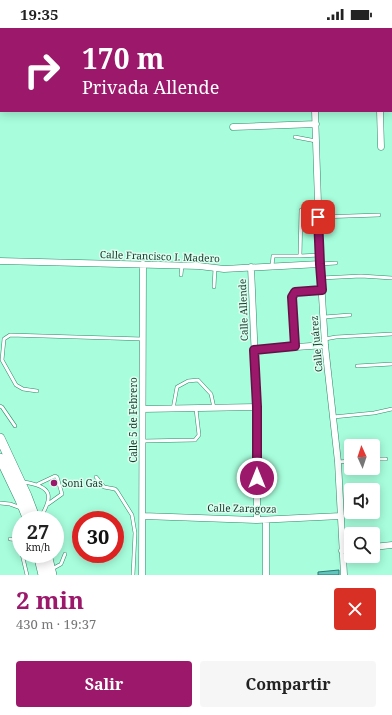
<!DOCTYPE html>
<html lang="es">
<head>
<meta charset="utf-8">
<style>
	:root { --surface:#fff; --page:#f6f6f6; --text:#222; --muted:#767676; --accent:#9b186b }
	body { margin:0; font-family:"Noto Serif",serif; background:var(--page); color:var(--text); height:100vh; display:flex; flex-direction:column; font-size:15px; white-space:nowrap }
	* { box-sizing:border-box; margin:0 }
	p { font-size:13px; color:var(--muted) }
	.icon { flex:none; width:22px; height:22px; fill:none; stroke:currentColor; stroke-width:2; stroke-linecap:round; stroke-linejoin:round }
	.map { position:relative; height:547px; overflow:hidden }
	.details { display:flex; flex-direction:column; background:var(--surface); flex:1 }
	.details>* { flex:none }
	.top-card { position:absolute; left:0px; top:0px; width:392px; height:84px; box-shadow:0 2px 10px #0003; background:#9b186b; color:#fff; overflow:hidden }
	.needle { width:26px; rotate:357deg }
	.tools { position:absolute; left:344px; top:411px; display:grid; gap:8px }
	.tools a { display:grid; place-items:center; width:36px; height:36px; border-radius:4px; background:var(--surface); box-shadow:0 2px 10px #0003; font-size:20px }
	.speed { position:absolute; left:12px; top:483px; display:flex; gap:8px; font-size:20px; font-weight:700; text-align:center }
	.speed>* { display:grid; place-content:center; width:52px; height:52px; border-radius:50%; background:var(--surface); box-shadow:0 2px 10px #0003; line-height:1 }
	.speed small { font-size:10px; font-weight:400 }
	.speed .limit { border:6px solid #d22; background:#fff; color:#111 }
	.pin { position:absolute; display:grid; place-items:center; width:34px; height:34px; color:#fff; margin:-17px; border-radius:8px; box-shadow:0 2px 6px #0006 }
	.me { position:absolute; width:44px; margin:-22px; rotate:0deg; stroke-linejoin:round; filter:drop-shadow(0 0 3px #0008) }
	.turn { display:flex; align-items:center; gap:14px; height:84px; padding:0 16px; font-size:18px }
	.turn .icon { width:52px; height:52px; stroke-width:2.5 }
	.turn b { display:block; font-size:28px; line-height:34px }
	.round { display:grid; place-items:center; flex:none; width:42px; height:42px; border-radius:4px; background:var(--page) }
	.headline { display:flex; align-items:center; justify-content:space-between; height:68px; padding:0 16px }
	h1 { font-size:24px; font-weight:700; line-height:30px; color:var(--accent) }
	.cta { display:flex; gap:8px; margin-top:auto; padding:8px 16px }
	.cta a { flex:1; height:46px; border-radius:4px; background:var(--accent); color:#fff; font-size:16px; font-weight:700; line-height:46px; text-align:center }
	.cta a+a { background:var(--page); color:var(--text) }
	.status { display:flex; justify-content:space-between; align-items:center; height:28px; padding:0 20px; background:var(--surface); direction:ltr }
	.status svg { height:11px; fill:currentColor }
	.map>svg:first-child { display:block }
	.building { fill:#60c5bd; stroke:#2a7974 }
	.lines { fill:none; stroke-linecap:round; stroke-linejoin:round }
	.service-casing { stroke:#2f886b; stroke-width:4 }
	.minor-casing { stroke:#2f886b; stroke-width:7 }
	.primary-casing { stroke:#2f886b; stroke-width:10 }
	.service { stroke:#fff; stroke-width:3 }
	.minor { stroke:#fff; stroke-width:6 }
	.primary { stroke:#fff; stroke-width:9 }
	.route-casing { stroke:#651046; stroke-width:10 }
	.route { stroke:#9b186b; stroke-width:7 }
	.poi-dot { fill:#9b186b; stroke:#defef0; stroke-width:1.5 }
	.labels { text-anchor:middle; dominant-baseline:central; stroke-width:3; stroke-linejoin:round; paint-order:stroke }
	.street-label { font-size:10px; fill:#12372b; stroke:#defef0 }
	.poi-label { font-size:10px; fill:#12372b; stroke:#defef0; text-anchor:start }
</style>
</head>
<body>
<div class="status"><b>19:35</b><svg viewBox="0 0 49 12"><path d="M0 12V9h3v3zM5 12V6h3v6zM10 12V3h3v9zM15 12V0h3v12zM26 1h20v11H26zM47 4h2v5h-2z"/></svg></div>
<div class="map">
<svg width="392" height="547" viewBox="0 0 392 547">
	<rect width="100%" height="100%" fill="#a7fddc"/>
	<path class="building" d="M 339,542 L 339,547 L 318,547 L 318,544 Z"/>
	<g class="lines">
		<defs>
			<path id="service" d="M 224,0 L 224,1
				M 295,109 L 316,113
				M 318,180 L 303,181 L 301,182 L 300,228 L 320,227
				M 319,189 L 379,187
				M 320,236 L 336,235
				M 272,238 L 273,228 L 300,228
				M 181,247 L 182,237
				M 321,250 L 361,248 L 392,250
				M 214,259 L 215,240
				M 324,289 L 350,287
				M 325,311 L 336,309 L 392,306
				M 357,338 L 392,336
				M 37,363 L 23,361 L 16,357 L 2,332 L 4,311 L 10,307 L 143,311
				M 0,378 L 2,379 L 15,398
				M 173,381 L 177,359 L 188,353 L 198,352 L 211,366 L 214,380
				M 333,389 L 374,385 L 392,381
				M 143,413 L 195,412 L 199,407 L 196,381
				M 373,431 L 386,431
				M 338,434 L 351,433
				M 96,449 L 104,459 L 115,461 L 117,463 L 132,487 L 135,505 L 133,547
				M 23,454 C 53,458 54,468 39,492
				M 38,456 L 55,448 L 57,449 L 62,466 L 48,476
				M 0,475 L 10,476 L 21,480
				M 10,511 L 19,512 L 21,519
				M 22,526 L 27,547
				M 52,541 L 61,536 L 65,526"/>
			<path id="minor" d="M 314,0 L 314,1
				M 391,22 L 392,22
				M 315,83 L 320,236 L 325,317 L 338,434 L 344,547
				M 380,83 L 381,119
				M 233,99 L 316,96
				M 0,233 L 199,238 L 224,241 L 320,236
				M 251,239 L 257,379 L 257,492
				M 295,318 L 292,269 L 295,264 L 322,262
				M 254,322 L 325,317
				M 143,381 L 257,379
				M 143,488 L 257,492 L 341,488
				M 266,492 L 266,547
				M 373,519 L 392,517
				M 342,523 L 351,522
				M 142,547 L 143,236"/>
			<path id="primary" d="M 0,410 L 27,468 L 36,492
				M 0,430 L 20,472 L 28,492
				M 38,526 L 43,547
				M 47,526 L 52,547"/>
		</defs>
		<use href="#service" class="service-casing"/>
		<use href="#minor" class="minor-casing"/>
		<use href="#primary" class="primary-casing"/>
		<use href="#service" class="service"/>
		<use href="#minor" class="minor"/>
		<use href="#primary" class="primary"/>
	</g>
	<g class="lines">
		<defs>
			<path id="route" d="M 257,450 L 257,379 L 254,322 L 295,318 L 292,269 L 295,264 L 322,262 L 320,236 L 318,189"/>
		</defs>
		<use href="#route" class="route-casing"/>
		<use href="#route" class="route"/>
	</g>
	<circle class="poi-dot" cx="54" cy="455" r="4"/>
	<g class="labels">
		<g class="street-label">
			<text transform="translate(160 228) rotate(2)">Calle Francisco I. Madero</text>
			<text transform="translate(243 282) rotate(-92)">Calle Allende</text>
			<text transform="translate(316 316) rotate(-95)">Calle Juárez</text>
			<text transform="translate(133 392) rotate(-90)">Calle 5 de Febrero</text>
			<text transform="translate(242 480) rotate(1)">Calle Zaragoza</text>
		</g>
		<g class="poi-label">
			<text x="62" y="455">Soni Gas</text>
		</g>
	</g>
</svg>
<div class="tools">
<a><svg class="needle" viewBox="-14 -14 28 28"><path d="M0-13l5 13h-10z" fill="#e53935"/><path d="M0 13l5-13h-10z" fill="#767676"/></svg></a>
<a><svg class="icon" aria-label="sound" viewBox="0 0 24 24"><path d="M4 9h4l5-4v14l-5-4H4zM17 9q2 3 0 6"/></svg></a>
<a><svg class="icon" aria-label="search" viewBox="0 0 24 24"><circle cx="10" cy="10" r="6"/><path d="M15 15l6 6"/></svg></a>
</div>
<div class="speed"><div>27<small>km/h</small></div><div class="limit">30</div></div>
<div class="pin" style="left:318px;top:189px;background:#d93025"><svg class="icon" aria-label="arrive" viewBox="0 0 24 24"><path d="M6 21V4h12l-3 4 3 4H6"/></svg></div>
<svg class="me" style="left:257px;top:450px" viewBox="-20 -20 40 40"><circle r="17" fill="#9b186b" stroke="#fff" stroke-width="3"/><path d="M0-11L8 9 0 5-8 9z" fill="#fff"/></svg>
<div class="top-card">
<div class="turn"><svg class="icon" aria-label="right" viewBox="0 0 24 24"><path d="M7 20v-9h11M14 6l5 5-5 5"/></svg><div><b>170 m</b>Privada Allende</div></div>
</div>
</div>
<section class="details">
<div class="headline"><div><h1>2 min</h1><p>430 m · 19:37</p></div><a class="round" style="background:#d93025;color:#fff"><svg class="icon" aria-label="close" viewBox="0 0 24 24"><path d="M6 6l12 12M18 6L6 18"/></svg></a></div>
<div class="cta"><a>Salir</a><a>Compartir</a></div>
</section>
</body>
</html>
